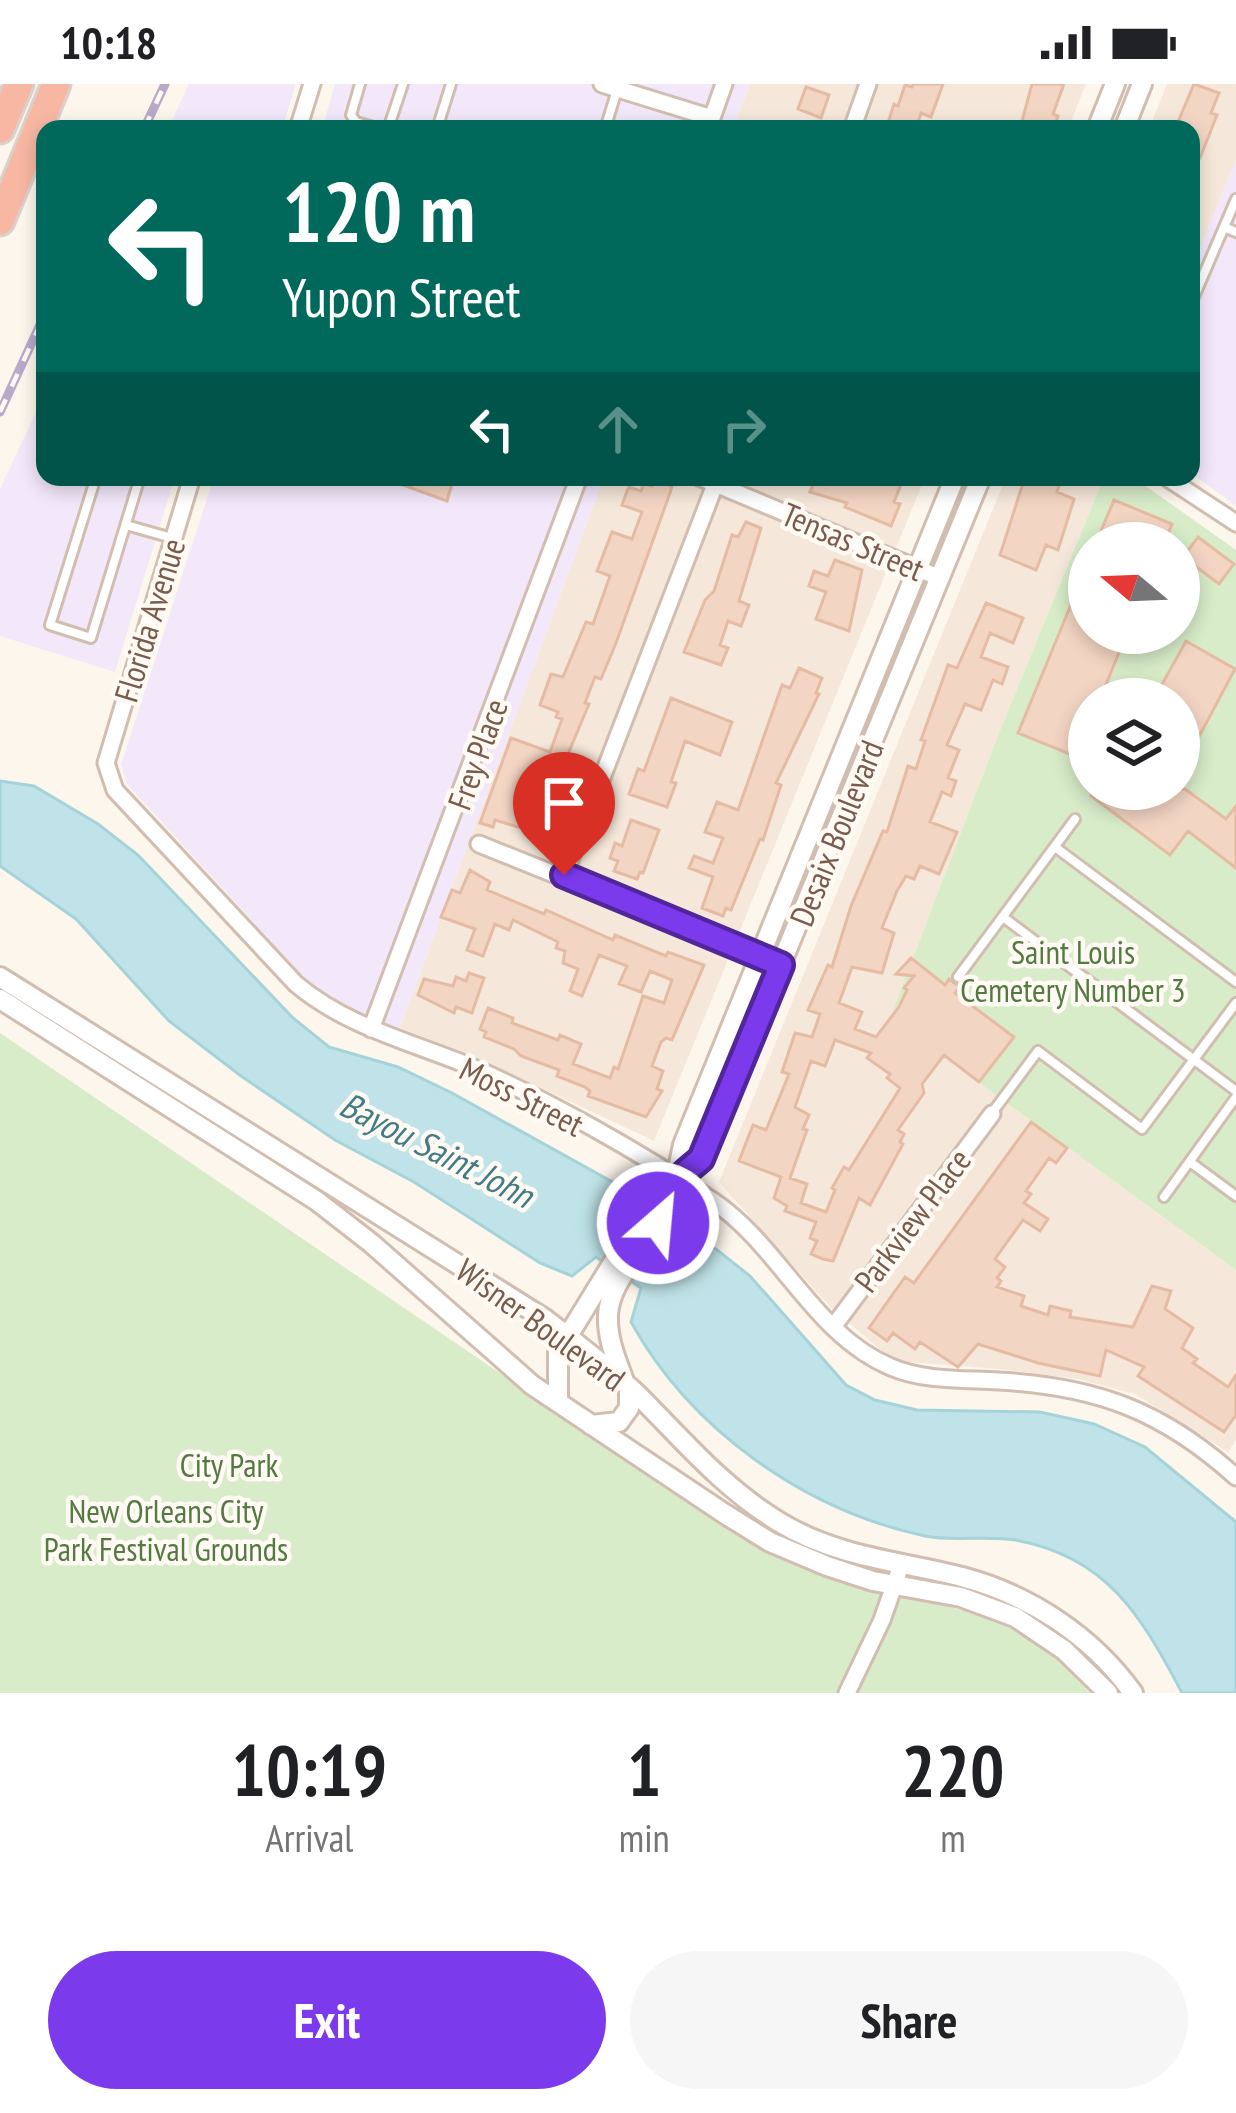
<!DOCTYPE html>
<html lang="en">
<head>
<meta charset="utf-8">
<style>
	:root { --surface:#fff; --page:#f6f6f6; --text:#202124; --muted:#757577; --accent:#7c3aed }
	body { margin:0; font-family:"PT Sans Narrow",sans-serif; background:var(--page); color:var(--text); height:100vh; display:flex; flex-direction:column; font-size:45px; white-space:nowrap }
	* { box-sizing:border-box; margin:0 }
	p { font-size:39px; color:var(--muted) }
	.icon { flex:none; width:66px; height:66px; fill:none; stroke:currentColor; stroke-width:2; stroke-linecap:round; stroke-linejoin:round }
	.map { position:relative; height:1609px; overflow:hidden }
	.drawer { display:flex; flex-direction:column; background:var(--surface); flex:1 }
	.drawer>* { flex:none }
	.guide { position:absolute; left:36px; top:36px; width:1164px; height:366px; border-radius:24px; box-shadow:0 6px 18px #0003; background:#00695c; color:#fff; overflow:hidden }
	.needle { width:78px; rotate:289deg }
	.fabs { position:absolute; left:1068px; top:438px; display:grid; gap:24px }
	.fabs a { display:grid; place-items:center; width:132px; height:132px; border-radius:50%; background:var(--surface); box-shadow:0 6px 18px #0003; font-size:60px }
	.pin { position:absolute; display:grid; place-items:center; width:102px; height:102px; color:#fff; margin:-123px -51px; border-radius:50% 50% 50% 0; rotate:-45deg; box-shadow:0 0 12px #0007 }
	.pin .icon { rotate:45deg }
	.me { position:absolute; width:132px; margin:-66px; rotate:27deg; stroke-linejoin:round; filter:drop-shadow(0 0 9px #0008) }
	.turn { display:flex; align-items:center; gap:42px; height:252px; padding:0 48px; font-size:54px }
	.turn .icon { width:156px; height:156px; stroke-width:2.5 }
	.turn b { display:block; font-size:84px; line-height:102px }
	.lanes { display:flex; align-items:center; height:114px; padding:0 48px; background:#0003; justify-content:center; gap:60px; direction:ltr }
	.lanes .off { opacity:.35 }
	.eta { display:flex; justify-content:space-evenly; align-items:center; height:204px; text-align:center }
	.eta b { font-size:72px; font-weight:700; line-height:84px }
	.action { display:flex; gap:24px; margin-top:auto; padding:24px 48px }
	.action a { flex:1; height:138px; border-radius:72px; background:var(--accent); color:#fff; font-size:48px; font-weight:700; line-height:138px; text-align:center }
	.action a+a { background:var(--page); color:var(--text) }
	.status { display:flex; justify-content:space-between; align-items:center; height:84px; padding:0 60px; background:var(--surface); direction:ltr }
	.status svg { height:33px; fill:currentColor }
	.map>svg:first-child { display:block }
	.residential { fill:#f5e8da }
	.education { fill:#f3e8fa }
	.green { fill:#d8ecc9; fill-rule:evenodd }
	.water { fill:#bfe3e8; stroke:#a5d3da; stroke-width:3 }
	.building { fill:#f3d5c3; stroke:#e6bba3; stroke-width:3; fill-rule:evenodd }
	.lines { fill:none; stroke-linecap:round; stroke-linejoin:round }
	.service-casing { stroke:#d1beb0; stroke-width:14 }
	.minor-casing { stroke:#d1beb0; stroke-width:21 }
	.tertiary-casing { stroke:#d1beb0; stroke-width:24 }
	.motorway-casing { stroke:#dad1cd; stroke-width:33 }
	.service { stroke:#fff; stroke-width:8 }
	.minor { stroke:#fff; stroke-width:15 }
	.tertiary { stroke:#fff; stroke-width:18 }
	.motorway { stroke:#f7b7a3; stroke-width:27 }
	.rail-casing { stroke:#b9a8c9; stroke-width:9 }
	.rail { stroke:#fffaf3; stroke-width:4.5; stroke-dasharray:14; stroke-linecap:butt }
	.route-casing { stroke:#51269a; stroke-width:30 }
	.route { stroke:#7c3aed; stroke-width:21 }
	.labels { text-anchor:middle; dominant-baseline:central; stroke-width:9; stroke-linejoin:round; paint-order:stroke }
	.street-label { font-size:33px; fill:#7a5c4d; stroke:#fffaf3 }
	.park-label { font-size:33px; fill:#537a41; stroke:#fffaf3 }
	.water-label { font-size:36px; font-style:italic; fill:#437c86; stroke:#fffaf3 }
</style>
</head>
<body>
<div class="status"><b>10:18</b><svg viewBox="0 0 49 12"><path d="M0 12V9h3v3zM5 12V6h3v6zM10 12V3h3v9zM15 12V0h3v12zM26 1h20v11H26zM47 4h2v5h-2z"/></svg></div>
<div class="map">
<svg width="1236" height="1609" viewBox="0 0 1236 1609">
	<rect width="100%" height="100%" fill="#fdf6ec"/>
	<path class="residential" d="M 750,0 L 1086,0 L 1068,45 L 733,45 Z
		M 1167,0 L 1236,0 L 1236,76 L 1191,186 L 1191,45 L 1149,45 Z
		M 604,393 L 925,393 L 654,1057 L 478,974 L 400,944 Z
		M 1006,393 L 1104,393 L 999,649 L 890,934 L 1236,1186 L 1236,1356 L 1228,1368 L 1135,1310 L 1078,1295 L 1000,1285 L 894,1277 L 831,1224 L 719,1098 Z"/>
	<path class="education" d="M 189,0 L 296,0 L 282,45 L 168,45 Z
		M 335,0 L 750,0 L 733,45 L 322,45 Z
		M 1236,76 L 1236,422 L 1191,389 L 1191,186 Z
		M 45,309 L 45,393 L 175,393 L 115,588 L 0,552 L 0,405 Z
		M 214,393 L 604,393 L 400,944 L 341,922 L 310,900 L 127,700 L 121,681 Z"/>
	<path class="green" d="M 1104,393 L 1133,393 L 1236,466 L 1236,1186 L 890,934 L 999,649 ZM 1089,459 L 1179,459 L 1179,549 L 1089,549 ZM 1089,615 L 1179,615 L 1179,705 L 1089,705 Z
		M 0,949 L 735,1449 L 827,1492 L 994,1534 L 1050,1568 L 1090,1609 L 0,1609 Z"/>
	<path class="water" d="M 0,697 L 34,702 L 98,740 L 138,771 L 293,934 L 329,963 L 398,983 L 452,1009 L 616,1100 L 631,1122 L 673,1150 L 716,1165 L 750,1192 L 846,1301 L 875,1316 L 917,1326 L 1040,1328 L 1094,1340 L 1145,1363 L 1236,1438 L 1236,1609 L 1182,1609 C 1142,1533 1107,1472 1015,1456 C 986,1451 953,1458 925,1452 C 804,1426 691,1346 631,1238 L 641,1204 L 596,1173 L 572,1192 L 540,1179 L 414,1098 L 335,1056 L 241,992 L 169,937 L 76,835 L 0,782 Z"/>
	<path class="building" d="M 913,0 L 943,0 L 931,33 L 921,29 L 916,45 L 886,45 L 894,20 L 898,22 L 905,1 L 912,3 Z
		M 1032,0 L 1064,0 L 1053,30 L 1058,32 L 1053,45 L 1021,41 Z
		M 1194,0 L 1219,9 L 1211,29 L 1217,31 L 1200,74 L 1191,71 L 1191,45 L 1175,45 Z
		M 806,3 L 829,11 L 821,34 L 798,25 Z
		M 381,393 L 454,393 L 447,417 Z
		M 816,393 L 904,393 L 894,418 L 900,420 L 891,442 L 845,423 L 847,419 L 810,408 Z
		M 1025,393 L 1062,393 L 1057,408 L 1074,415 L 1058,466 L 1046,461 L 1036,486 L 1000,471 Z
		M 654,396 L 672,402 L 670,409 L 616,559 L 601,595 L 595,593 L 585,619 L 589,620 L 560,689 L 569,701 L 560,703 L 541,750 L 495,736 L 493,743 L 480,739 L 511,654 L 550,668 L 562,635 L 556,633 L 558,628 L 540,621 L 551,590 L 563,593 L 586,538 L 593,540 L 610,492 L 597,487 L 612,448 L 632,455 L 642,428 L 622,421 L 627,407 L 629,403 L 641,407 L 644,400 L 652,402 Z
		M 1114,416 L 1172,440 L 1164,459 L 1096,459 Z
		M 746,438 L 761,444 L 739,517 L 749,521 L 741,542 L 728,537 L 720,561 L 728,564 L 721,581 L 684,568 L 705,516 L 714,507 L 732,451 L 738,453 Z
		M 1198,453 L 1234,480 L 1219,500 L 1183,473 Z
		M 835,476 L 862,486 L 849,547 L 816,535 L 826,508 L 809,502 L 814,487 L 828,492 Z
		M 1089,477 L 1089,549 L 1127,549 L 1100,615 L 1089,615 L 1089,643 L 1077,673 L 1018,649 Z
		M 986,519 L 1023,534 L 1013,559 L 990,549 L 981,573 L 1008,583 L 1002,600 L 993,596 L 981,626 L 965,620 L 947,661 L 959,666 L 948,694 L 956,697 L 951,712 L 942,708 L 930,738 L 957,748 L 939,790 L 920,782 L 914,795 L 906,792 L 897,807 L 882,844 L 894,849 L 882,889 L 852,883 L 839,919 L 862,928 L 855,945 L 876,953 L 899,923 L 907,906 L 904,904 L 914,892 L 896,890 L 911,874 L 945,901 L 949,895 L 960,903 L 955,909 L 1014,953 L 979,998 L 944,971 L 922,1000 L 924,1009 L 898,1046 L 904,1050 L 900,1058 L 903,1060 L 870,1121 L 859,1114 L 833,1177 L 823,1175 L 811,1170 L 817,1157 L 810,1154 L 816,1138 L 785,1127 L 787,1122 L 774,1114 L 781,1093 L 739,1077 L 753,1041 L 766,1046 L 789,990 L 782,988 L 795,949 L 812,953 L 820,930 L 808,926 L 815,910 L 828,881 L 832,883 L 851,822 L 883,747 L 887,748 L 908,682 L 916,685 L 925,657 L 921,656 L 948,581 L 957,584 ZM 835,956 L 871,969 L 867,974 L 890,990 L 887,994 L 900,1004 L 849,1086 L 844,1083 L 832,1104 L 835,1106 L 826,1128 L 801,1119 L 807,1100 L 790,1094 L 807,1046 L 803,1045 L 809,1031 L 795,1023 L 811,977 L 825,982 Z
		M 1186,557 L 1235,585 L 1179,690 L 1179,615 L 1154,615 Z
		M 799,584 L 822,594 L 816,609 L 819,610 L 776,699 L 781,701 L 763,756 L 760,755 L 731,826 L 726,824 L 723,832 L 702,824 L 713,793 L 689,784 L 694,772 L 713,779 L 723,754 L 705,748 L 717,718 L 738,726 L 782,601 L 790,604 Z
		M 671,614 L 732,638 L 720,671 L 685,657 L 671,698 L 676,699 L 667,723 L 629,710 L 638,685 L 644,687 Z
		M 1096,705 L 1185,705 L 1226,735 L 1236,722 L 1236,784 L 1188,747 L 1170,771 L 1091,712 Z
		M 631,736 L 659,746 L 643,789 L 640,788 L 637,795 L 614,787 L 618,777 L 610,774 L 615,759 L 622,762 Z
		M 470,786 L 490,798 L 487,806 L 544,830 L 546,826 L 613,856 L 615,851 L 666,872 L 668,868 L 704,881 L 672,956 L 666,954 L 661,958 L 652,982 L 663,987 L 657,1005 L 662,1007 L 646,1033 L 588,1012 L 590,1007 L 585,1003 L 557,992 L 559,986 L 521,972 L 514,965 L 484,953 L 486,948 L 480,945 L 488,924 L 513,934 L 512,939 L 558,956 L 560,951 L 581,960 L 573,980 L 610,994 L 614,983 L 618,985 L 643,912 L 664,919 L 672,896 L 650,887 L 641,908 L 619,900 L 627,882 L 599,871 L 582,912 L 570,907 L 578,885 L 563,879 L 565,867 L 556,864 L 558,858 L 513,836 L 509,846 L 495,840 L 483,872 L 467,866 L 475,845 L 441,833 L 452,806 L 460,809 Z
		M 469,889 L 484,894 L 472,929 L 456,923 L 454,929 L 418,911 L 424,895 L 453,902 L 456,893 L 466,897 Z
		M 1031,1038 L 1067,1064 L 1056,1079 L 1049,1074 L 1026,1107 L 1031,1110 L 1024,1119 L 1048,1135 L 1040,1147 L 1023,1136 L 995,1175 L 1005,1183 L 997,1194 L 1001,1197 L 997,1203 L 1024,1212 L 1021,1222 L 1048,1231 L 1050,1222 L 1071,1227 L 1070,1233 L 1133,1243 L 1152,1202 L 1171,1207 L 1165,1225 L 1193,1244 L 1182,1264 L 1197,1275 L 1193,1279 L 1228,1303 L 1236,1291 L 1236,1331 L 1224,1348 L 1138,1292 L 1144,1283 L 1106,1266 L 1100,1292 L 1038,1279 L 978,1260 L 958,1283 L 920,1258 L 915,1265 L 893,1249 L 887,1257 L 869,1244 L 905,1193 L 914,1199 Z"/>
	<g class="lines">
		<defs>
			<path id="service" d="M 360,0 L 351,31 L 356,38 L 381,45
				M 384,45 L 389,42 L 403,0
				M 437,45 L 451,0
				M 605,45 L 617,6
				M 1224,143 L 1236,148
				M 1191,220 L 1236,115
				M 96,393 L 50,541 L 91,554 L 140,393
				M 126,441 L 172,454
				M 1055,763 L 1236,898
				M 1003,833 L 1236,1007
				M 958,893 L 1075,735
				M 992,1029 L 1038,967 L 1142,1045 L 1236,919
				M 1190,1078 L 1236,1112
				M 1164,1113 L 1236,1013"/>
			<path id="minor" d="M 602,0 L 712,34
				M 298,45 L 312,0
				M 708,45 L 724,0
				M 852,45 L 868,0
				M 192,393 L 106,679 L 115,706 L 296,900 C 346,942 408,957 467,981 C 547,1015 641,1069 713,1117 C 780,1162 814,1251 891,1283 C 923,1297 964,1295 998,1297 C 1096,1302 1163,1327 1236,1393
				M 699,393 L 940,494
				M 1166,393 L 1236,439
				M 479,760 L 760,873
				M 564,792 L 718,393
				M 371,945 L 579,393
				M 833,1243 L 992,1030
				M 847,1609 L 882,1536 L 898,1490"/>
			<path id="tertiary" d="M 1097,45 L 1115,0
				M 1124,45 L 1142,0
				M 0,893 L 545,1235 C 576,1259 608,1283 637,1310 C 684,1357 722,1403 779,1438 C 837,1473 899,1477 962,1493 C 1030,1511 1092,1552 1133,1609
				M 0,915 L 317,1117 L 371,1159 L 532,1301 L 725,1430 L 770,1458 L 827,1482 L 873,1497 L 961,1513 L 1015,1533 L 1064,1566 L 1108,1609
				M 676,1094 L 683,1061 L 955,393
				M 624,1297 C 616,1275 607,1255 608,1231 C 610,1190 656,1161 659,1119
				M 558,1318 L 558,1268 L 643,1130 C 665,1115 679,1092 701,1075 L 981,393
				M 591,1341 L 619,1338 L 629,1324 L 629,1303"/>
			<path id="motorway" d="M 0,45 L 19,0
				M 0,137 L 56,0"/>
		</defs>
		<use href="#service" class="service-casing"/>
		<use href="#minor" class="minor-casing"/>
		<use href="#tertiary" class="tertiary-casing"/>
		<use href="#motorway" class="motorway-casing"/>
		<use href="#service" class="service"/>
		<use href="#minor" class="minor"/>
		<use href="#tertiary" class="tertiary"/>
		<use href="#motorway" class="motorway"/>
		<defs>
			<path id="rail" d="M 144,45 L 165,0
				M 0,328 L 45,230"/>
		</defs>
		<use href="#rail" class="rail-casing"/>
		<use href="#rail" class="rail"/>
	</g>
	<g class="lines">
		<defs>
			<path id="route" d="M 564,791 L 781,881 L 701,1075 C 678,1094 659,1108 658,1139"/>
		</defs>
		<use href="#route" class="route-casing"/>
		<use href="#route" class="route"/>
	</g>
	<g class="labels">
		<g class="street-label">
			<text transform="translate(853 457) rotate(23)">Tensas Street</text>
			<text transform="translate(149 536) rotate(-73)">Florida Avenue</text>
			<text transform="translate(477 670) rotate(-70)">Frey Place</text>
			<text transform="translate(836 749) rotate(-68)">Desaix Boulevard</text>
			<text transform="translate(522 1012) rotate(27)">Moss Street</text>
			<text transform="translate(912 1136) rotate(-53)">Parkview Place</text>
			<text transform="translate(541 1240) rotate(36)">Wisner Boulevard</text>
		</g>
		<g class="park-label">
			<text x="1073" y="867">Saint Louis<tspan x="1073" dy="38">Cemetery Number 3</tspan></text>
			<text x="229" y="1380">City Park</text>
			<text x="166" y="1426">New Orleans City<tspan x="166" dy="38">Park Festival Grounds</tspan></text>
		</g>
		<g class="water-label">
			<text transform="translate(437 1065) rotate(27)">Bayou Saint John</text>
		</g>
	</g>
</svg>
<div class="fabs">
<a><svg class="needle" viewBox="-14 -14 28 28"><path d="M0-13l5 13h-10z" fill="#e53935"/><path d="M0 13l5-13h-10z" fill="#757577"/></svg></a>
<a><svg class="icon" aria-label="layers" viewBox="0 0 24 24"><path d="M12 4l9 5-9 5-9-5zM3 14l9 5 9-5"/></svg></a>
</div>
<div class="pin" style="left:564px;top:791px;background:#d93025"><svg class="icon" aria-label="arrive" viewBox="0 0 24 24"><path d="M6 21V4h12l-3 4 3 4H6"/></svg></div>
<svg class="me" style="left:658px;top:1139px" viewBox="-20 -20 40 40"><circle r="17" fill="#7c3aed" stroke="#fff" stroke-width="3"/><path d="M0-11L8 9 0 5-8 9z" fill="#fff"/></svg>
<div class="guide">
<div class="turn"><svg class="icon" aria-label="left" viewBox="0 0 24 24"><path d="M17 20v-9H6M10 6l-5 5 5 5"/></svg><div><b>120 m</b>Yupon Street</div></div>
<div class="lanes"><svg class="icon" aria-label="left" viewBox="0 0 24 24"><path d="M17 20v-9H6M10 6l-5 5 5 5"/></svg><svg class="icon off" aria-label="ahead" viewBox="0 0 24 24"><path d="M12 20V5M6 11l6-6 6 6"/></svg><svg class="icon off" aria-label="right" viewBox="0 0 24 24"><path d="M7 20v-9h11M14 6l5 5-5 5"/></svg></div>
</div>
</div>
<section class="drawer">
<div class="eta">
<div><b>10:19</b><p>Arrival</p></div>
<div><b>1</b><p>min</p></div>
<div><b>220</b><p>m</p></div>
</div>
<div class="action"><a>Exit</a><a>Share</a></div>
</section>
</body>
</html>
